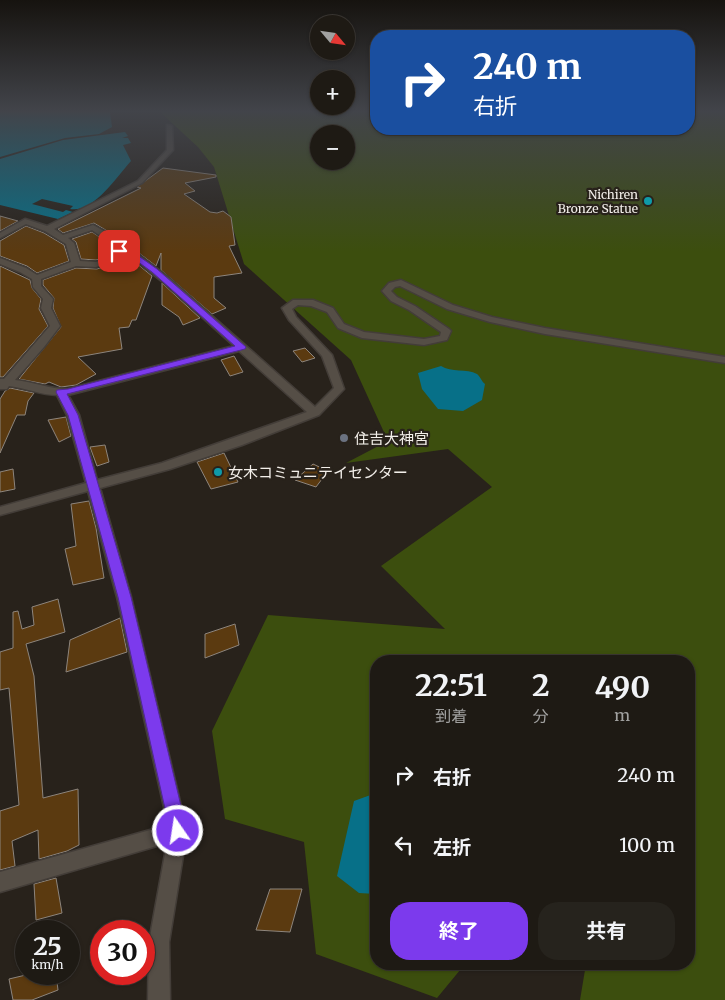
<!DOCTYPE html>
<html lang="ja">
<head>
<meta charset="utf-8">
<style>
	:root { --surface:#1e1a14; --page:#26231d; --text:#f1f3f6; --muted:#a1a1a0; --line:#3c3834; --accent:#7c3aed }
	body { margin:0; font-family:Merriweather,"Noto Sans JP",serif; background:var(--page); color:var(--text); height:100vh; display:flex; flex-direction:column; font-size:19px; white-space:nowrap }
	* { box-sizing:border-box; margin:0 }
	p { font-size:16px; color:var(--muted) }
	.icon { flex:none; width:28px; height:28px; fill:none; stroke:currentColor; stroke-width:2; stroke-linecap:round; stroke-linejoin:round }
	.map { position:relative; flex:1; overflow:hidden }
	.details { position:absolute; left:370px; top:655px; width:325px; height:315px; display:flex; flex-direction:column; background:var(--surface); border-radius:20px; box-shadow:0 1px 4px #0004,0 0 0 1px var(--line) }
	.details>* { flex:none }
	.top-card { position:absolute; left:370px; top:30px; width:325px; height:105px; border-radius:20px; box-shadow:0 1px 4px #0004,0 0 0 1px var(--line); background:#1a4fa0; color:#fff; overflow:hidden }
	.needle { width:32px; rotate:119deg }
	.tools { position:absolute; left:310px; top:15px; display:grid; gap:10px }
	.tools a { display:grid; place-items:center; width:45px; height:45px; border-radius:50%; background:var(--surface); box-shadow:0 1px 4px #0004,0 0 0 1px var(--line); font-size:25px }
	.speed { position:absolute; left:15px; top:920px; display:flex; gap:10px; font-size:25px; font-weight:700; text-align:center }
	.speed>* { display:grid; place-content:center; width:65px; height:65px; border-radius:50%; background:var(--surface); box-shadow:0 1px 4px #0004,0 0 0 1px var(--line); line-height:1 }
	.speed small { font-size:12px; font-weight:400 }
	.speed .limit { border:8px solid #d22; background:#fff; color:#111 }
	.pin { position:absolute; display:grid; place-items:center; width:42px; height:42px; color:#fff; margin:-21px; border-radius:10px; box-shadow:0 2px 8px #0006 }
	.me { position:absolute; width:55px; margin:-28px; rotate:347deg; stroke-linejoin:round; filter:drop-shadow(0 0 4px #0008) }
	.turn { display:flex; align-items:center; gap:18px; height:105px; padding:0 20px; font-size:22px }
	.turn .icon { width:65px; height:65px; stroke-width:2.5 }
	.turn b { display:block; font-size:35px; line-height:42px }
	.eta { display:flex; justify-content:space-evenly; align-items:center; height:85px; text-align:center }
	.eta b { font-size:30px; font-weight:700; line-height:35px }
	.primary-button { display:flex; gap:10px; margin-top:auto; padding:10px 20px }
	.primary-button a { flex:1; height:58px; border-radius:20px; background:var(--accent); color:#fff; font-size:20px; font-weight:700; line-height:58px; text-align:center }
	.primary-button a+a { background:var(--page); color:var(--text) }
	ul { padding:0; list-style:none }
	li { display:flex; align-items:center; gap:15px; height:70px; padding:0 20px }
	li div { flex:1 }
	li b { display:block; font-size:19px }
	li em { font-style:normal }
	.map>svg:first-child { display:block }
	.forest { fill:#3c4e0e; fill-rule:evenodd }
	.water { fill:#077088 }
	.building { fill:#5b3a10; stroke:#8d857d }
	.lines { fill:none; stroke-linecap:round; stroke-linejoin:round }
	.minor-casing { stroke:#433d38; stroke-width:3 }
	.minor { fill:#554e46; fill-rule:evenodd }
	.route { fill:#7c3aed; stroke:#51269a }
	.culture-dot { fill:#0f9aa8; stroke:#28221b; stroke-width:2 }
	.worship-dot { fill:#6b7280; stroke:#28221b; stroke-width:2 }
	.labels { text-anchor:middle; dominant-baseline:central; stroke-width:4.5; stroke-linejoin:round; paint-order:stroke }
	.far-poi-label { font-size:12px; fill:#f3efea; stroke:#28221b; text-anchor:end }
	.poi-label { font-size:15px; fill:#f3efea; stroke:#28221b; text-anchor:start }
</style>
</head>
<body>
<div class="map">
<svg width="725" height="1000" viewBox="0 0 725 1000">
	<rect width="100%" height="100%" fill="#28221b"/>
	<path class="forest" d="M 160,112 L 376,112 L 376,129 L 689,129 L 689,112 L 725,112 L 725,1000 L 580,1000 L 586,964 L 689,964 L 689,661 L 376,661 L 376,964 L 465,964 L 437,998 L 316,954 L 304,842 L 225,819 L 212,731 L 268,615 L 445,629 L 381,566 L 492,487 L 448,449 L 346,463 L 388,441 L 351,360 L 244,264 L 214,167 L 198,147 ZM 319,134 L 346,134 L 346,161 L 319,161 Z"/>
	<path class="water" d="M 0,112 L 110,112 L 112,127 L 99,134 L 65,138 L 0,157 Z
		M 125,132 L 128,136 L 122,138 L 128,138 L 131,143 L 123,145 L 131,161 C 115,179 93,213 70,209 L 73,206 L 42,199 L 32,204 L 63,212 L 66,210 L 73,212 L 58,219 L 0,205 L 0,159 L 63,140 Z
		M 441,366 C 451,373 467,368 477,374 C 480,376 482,382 485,384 L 482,400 L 463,411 L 438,409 L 422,389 L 418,373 Z
		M 376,793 L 376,894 L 359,893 L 337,876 L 354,801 Z"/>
	<path class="building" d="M 163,168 L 216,175 L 216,177 L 185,183 L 195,191 L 184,194 L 210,212 L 217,213 L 223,211 L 231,217 L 235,245 L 229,246 L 242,273 L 214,277 L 214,298 L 226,308 L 212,314 L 161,270 L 161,253 L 156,266 L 135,250 L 126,251 L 109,232 L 94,223 L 63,233 L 58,229 L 141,188 L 137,187 Z
		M 0,216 L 18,221 L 0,231 Z
		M 26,226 L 44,233 L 64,245 L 69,261 L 37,273 L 27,266 L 0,256 L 0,241 Z
		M 92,232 L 101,238 L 115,254 L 96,260 L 81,259 L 76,242 L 72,239 Z
		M 130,258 L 152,276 L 136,320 L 132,320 L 129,327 L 119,328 L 122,349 L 78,357 L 96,374 L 76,385 L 61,387 L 49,382 L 45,384 L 19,379 L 61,327 L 53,308 L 54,298 L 43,285 L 43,280 L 76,268 L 97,269 Z
		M 0,266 L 30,280 L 32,288 L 41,299 L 39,309 L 48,326 L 3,377 L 0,377 Z
		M 162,283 L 200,318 L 183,325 L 179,317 L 162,305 Z
		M 305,348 L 315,358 L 302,362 L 293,351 Z
		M 234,356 L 243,372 L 230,376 L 221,360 Z
		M 10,388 L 34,393 L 28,401 L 25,415 L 17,415 L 0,453 L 0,399 L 5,391 Z
		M 66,417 L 71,436 L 59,442 L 48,420 Z
		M 105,445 L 109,462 L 97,466 L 90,447 Z
		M 224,453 L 238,482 L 211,489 L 197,462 Z
		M 313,464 L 328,471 L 316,487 L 295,480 Z
		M 13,469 L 15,489 L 0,492 L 0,472 Z
		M 89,501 L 96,528 L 104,578 L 73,585 L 65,549 L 76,546 L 71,504 Z
		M 58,599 L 65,632 L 26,644 L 34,676 L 43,798 L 78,789 L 79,845 L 67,851 L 39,859 L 38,830 L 12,841 L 15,866 L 0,870 L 0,811 L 19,805 L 9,688 L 0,690 L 0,652 L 13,648 L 13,612 L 18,611 L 22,629 L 34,625 L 32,607 Z
		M 120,618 L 127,652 L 66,672 L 70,640 Z
		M 235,624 L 239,645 L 205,658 L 205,634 Z
		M 56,878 L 62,913 L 36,920 L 34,884 Z
		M 270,889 L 302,889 L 290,932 L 256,930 Z
		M 30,974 L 56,974 L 58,990 L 32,1000 L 13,1000 L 9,979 Z"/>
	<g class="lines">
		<defs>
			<path id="minor" d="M 167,125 L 172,126 L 173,150 L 142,183 L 54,229 L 63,235 L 93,225 L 108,233 L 125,253 L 134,251 L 169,278 L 315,407 L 334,388 L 322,356 L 289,320 L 282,308 L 293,300 L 313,300 L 333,308 L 344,324 L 364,332 L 424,339 L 440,336 L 441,332 L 409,310 L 391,301 L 382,291 L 389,283 L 401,280 L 453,305 L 492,317 L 545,328 L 725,357 L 725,363 L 545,334 L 490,322 L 447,309 L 400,286 L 395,287 L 391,291 L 397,297 L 415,306 L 449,329 L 451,331 L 447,340 L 424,345 L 362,338 L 338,328 L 327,312 L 311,306 L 298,305 L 292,309 L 296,317 L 332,355 L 344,389 L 319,415 L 242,445 L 170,469 L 100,488 L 131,597 L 187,831 L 169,942 L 170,1000 L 148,1000 L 149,942 L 167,843 L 0,892 L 0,872 L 168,825 L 117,597 L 88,491 L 0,515 L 0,507 L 86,483 L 67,415 L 57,395 C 41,395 26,388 9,386 L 7,389 L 0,389 L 0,379 L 4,379 L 50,326 L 41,308 L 43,299 L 33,287 L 32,279 L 20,272 L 0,264 L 0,258 L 26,268 L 37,275 L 71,262 L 66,244 L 45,231 L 26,224 L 0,238 L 0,233 L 25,219 L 47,226 L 138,181 L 167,150 ZM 92,230 L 102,237 L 118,255 L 96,262 L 80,261 L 74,243 L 68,238 ZM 130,256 L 163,282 L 234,346 L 68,389 C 49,389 34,382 15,380 L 44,347 L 60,326 L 51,308 L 53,299 L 41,286 L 41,279 L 76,266 L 96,267 ZM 239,351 L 307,412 L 162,463 L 97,480 L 79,415 L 68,395 Z"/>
		</defs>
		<use href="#minor" class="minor-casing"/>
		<use href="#minor" class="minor"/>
	</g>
	<linearGradient id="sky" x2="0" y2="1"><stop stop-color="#16130f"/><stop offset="0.44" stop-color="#42444a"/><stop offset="1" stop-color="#42444a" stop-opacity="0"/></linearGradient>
	<rect width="725" height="252" fill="url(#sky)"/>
	<path class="route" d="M 116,249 L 121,249 L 125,253 L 133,252 L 157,269 L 246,347 L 245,349 L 67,394 L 78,415 L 131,597 L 187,831 L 184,836 L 178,839 L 172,836 L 170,831 L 118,597 L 68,415 L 56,392 L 57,390 L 68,389 L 235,346 L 152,272 L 130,256 L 120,258 L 115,251 Z"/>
	<g class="culture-dot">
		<circle cx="648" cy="201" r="5"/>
		<circle cx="218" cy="472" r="5"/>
	</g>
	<circle class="worship-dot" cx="344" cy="438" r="5"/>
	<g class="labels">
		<g class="far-poi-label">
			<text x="638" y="194">Nichiren<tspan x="638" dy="14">Bronze Statue</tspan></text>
		</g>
		<g class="poi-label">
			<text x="354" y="438">住吉大神宮</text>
			<text x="228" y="472">女木コミュニテイセンター</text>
		</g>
	</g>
</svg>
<div class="tools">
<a><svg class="needle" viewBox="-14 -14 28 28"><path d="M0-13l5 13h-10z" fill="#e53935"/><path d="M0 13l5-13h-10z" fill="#a1a1a0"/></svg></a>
<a>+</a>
<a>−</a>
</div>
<div class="speed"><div>25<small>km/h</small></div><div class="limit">30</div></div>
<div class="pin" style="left:119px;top:251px;background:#d93025"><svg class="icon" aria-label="arrive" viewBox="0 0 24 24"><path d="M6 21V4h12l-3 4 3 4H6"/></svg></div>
<svg class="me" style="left:178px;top:831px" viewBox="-20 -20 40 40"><circle r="17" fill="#7c3aed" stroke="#fff" stroke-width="3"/><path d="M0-11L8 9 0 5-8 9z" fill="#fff"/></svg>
<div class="top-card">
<div class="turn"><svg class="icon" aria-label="right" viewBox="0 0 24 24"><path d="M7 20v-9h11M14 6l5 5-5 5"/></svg><div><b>240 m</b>右折</div></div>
</div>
<section class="details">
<div class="eta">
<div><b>22:51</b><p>到着</p></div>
<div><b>2</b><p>分</p></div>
<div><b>490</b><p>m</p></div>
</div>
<ul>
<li><svg class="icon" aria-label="right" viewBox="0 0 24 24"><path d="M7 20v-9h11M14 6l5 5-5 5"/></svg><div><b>右折</b></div><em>240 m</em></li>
<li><svg class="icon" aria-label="left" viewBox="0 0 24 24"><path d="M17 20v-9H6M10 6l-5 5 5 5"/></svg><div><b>左折</b></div><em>100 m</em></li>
</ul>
<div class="primary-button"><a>終了</a><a>共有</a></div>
</section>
</div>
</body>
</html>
